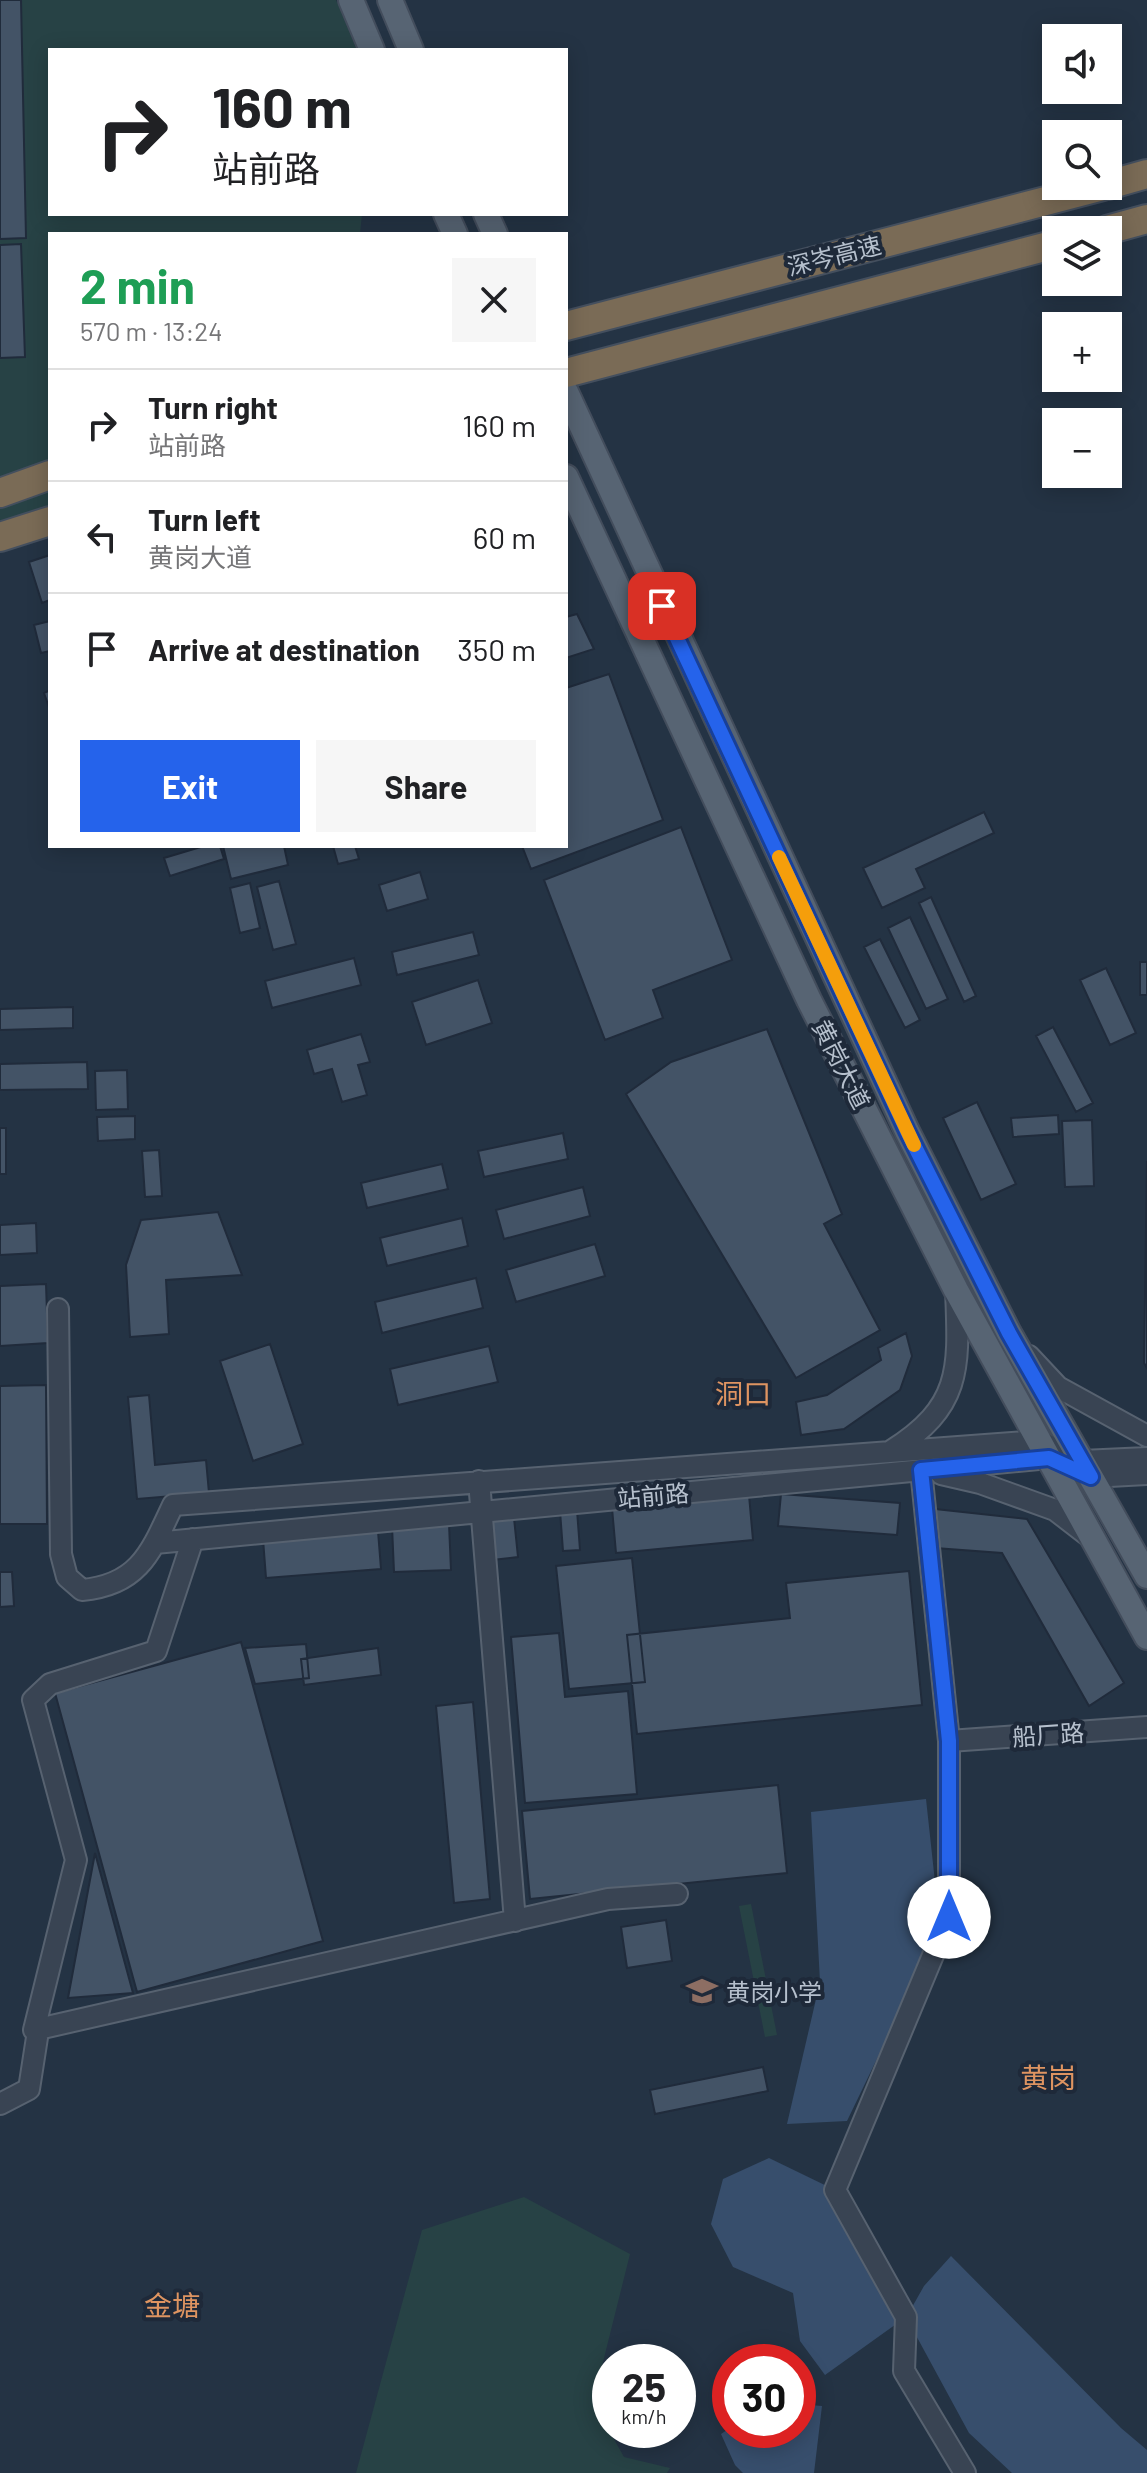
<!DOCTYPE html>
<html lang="en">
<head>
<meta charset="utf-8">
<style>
	:root { --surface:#fff; --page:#f6f6f6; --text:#202124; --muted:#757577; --line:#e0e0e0; --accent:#2563eb }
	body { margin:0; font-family:Barlow,"Noto Sans SC",sans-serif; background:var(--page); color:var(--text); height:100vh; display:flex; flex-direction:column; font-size:30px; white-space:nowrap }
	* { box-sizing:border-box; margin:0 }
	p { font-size:26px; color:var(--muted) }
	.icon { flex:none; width:44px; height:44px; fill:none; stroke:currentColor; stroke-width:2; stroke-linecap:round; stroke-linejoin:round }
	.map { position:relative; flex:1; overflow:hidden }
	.drawer { position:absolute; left:48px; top:232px; width:520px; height:616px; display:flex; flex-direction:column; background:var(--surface); border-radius:0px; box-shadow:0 4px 20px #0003 }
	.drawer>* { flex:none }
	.hud { position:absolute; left:48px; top:48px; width:520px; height:168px; border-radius:0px; box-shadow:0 4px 20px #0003; background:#fff; color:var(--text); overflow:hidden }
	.tools { position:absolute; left:1042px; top:24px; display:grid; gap:16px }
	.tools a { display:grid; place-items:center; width:80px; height:80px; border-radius:0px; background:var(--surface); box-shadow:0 4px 20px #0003; font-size:40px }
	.speed { position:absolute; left:592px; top:2344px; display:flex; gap:16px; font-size:40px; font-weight:700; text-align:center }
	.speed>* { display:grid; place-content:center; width:104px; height:104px; border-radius:50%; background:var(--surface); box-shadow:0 4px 20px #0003; line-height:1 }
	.speed small { font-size:20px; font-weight:400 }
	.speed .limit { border:12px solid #d22; background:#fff; color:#111 }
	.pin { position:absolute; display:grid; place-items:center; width:68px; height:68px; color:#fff; margin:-34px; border-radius:16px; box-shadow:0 4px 12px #0006 }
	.me { position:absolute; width:88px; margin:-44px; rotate:0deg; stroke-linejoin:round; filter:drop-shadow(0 0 6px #0008) }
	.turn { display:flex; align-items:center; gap:28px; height:168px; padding:0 32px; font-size:36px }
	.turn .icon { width:104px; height:104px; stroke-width:2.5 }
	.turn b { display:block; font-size:56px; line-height:68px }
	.round { display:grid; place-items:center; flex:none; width:84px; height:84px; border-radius:0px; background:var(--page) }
	.head { display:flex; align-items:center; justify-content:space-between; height:136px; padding:0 32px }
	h1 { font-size:48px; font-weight:700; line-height:60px; color:#1e9e55 }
	.button { display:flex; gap:16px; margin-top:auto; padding:16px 32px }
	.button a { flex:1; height:92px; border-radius:0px; background:var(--accent); color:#fff; font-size:32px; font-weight:700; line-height:92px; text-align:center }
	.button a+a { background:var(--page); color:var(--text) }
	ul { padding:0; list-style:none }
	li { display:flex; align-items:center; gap:24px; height:112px; padding:0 32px; border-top:2px solid var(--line) }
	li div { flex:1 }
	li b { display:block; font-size:30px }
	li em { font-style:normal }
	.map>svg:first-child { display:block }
	.green { fill:#274245 }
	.water { fill:#374e6c }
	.building { fill:#435366; stroke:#202b3b; stroke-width:2 }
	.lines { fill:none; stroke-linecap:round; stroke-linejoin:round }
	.minor-casing { stroke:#576270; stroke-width:24 }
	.major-casing { stroke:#434d5c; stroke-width:28 }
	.highway-casing { stroke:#444f5e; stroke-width:32 }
	.minor { stroke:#394453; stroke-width:20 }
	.major { stroke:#576473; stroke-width:24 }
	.highway { stroke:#7a6b56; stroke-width:28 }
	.route-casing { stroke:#184099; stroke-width:20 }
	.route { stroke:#2563eb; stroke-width:14 }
	.slow { stroke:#f59e0b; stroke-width:14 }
	.labels { text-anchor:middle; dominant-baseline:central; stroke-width:8; stroke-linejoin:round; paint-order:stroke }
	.street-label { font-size:24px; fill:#b6c0cd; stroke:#1e2939 }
	.poi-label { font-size:24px; fill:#b6c0cd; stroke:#1e2939; text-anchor:start }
	.quarter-label { font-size:28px; fill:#de9461; stroke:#1e2939 }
</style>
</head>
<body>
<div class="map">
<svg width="1147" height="2473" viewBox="0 0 1147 2473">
	<rect width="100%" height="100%" fill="#243344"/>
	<path class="green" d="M 0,0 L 336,0 L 357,50 L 50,50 L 50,214 L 362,214 L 360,234 L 50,234 L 50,521 L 0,549 Z
		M 751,1904 L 777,2035 L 765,2037 L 739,1906 Z
		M 524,2197 L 630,2254 L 593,2402 L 624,2457 L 670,2468 L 667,2473 L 356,2473 L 422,2230 Z"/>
	<path class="water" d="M 926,1799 L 940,1928 L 847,2121 L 787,2124 L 820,1982 L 811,1812 Z
		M 769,2158 L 835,2190 L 907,2316 L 924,2286 L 951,2256 L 1121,2428 L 1147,2450 L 1147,2473 L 1012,2473 L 969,2433 L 906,2317 L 825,2375 L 800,2341 L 793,2293 L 733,2267 L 711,2224 L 723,2179 Z
		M 798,2404 L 822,2406 L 814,2473 L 743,2473 L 735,2465 L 721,2434 L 730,2428 L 798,2430 Z"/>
	<path class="building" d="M 0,0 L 21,0 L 26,238 L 0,239 Z
		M 21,244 L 25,357 L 0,358 L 0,245 Z
		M 50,555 L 50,600 L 42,603 L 29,562 Z
		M 577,614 L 594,649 L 566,658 L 566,617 Z
		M 50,621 L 50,651 L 41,653 L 34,625 Z
		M 609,674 L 663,820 L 531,869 L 522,846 L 566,846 L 566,688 Z
		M 50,690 L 50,710 L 44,693 Z
		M 984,812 L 994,833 L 916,869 L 925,888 L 882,908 L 863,868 Z
		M 681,827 L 732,960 L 653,990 L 663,1018 L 605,1040 L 544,880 Z
		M 204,846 L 220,846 L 224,859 L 170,876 L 164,858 Z
		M 223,846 L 284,846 L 288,865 L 231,879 Z
		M 333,846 L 355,846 L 359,859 L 338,864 Z
		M 420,872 L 428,899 L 387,911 L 379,885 Z
		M 279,881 L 296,944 L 273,950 L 257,887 Z
		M 250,883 L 260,928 L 240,933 L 230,888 Z
		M 931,897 L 976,996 L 964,1002 L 919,903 Z
		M 910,917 L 948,999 L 926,1009 L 888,928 Z
		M 473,932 L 479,955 L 397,975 L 392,952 Z
		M 880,939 L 920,1020 L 905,1028 L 864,947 Z
		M 354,958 L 361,985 L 272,1008 L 265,981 Z
		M 1140,962 L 1147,962 L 1147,995 L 1140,995 Z
		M 1106,968 L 1136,1033 L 1110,1045 L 1080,980 Z
		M 478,980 L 492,1023 L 426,1045 L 412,1002 Z
		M 73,1007 L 73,1028 L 0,1030 L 0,1009 Z
		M 1053,1027 L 1093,1103 L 1076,1112 L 1036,1036 Z
		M 767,1029 L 842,1214 L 824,1224 L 880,1330 L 796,1378 L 626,1094 L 671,1062 Z
		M 361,1034 L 370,1062 L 358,1065 L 367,1095 L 342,1102 L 332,1069 L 314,1074 L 307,1050 Z
		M 87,1062 L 88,1089 L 0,1090 L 0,1064 Z
		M 127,1070 L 128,1109 L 96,1110 L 95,1071 Z
		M 977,1102 L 1016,1184 L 981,1200 L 943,1118 Z
		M 1058,1115 L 1059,1134 L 1013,1137 L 1011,1118 Z
		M 135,1116 L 135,1139 L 98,1141 L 97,1117 Z
		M 1092,1120 L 1094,1186 L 1065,1187 L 1062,1121 Z
		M 0,1128 L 6,1128 L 6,1174 L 0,1174 Z
		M 563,1133 L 568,1159 L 484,1177 L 478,1151 Z
		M 159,1150 L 162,1196 L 145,1197 L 142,1151 Z
		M 1147,1161 L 1147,1368 L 1144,1363 Z
		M 442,1164 L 448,1189 L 367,1208 L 361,1183 Z
		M 583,1187 L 590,1216 L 504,1239 L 496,1210 Z
		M 218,1212 L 242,1275 L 166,1280 L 169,1334 L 130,1337 L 126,1265 L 141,1220 Z
		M 462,1218 L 468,1246 L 387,1266 L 380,1238 Z
		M 36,1223 L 37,1253 L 0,1255 L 0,1225 Z
		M 595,1244 L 605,1276 L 516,1302 L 506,1270 Z
		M 476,1278 L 483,1308 L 382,1333 L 375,1302 Z
		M 46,1284 L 48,1343 L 0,1346 L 0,1286 Z
		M 906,1333 L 912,1356 L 900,1390 L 844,1429 L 801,1435 L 796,1402 L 827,1395 L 881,1360 L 878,1348 Z
		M 270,1344 L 303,1444 L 253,1461 L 220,1361 Z
		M 489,1346 L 498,1382 L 398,1405 L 390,1369 Z
		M 46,1385 L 47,1524 L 0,1524 L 0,1386 Z
		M 149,1395 L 155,1465 L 206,1460 L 209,1493 L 137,1499 L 128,1397 Z
		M 781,1494 L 900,1503 L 897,1535 L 778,1526 Z
		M 749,1495 L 753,1540 L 616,1553 L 612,1508 Z
		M 935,1509 L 1027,1519 L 1124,1683 L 1089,1706 L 1002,1553 L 935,1548 Z
		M 577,1510 L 580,1550 L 563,1551 L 560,1511 Z
		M 514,1518 L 518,1557 L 492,1560 L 488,1520 Z
		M 449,1524 L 451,1570 L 394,1572 L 392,1526 Z
		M 378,1531 L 381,1569 L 266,1578 L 263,1539 Z
		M 632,1558 L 645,1682 L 569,1689 L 556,1566 Z
		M 909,1571 L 922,1705 L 637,1734 L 627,1635 L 790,1618 L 786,1583 Z
		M 0,1572 L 12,1572 L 14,1606 L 0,1607 Z
		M 559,1633 L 565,1697 L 628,1691 L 637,1794 L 525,1803 L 511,1637 Z
		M 241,1642 L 323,1941 L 137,1992 L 55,1693 Z
		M 306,1644 L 309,1678 L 255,1684 L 245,1648 Z
		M 378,1648 L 381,1675 L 304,1685 L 301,1659 Z
		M 473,1702 L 490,1899 L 454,1903 L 436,1706 Z
		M 778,1785 L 787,1873 L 530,1899 L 522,1811 Z
		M 95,1853 L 133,1993 L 68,1998 Z
		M 666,1920 L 672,1961 L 627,1968 L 621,1927 Z
		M 763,2067 L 768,2091 L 655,2114 L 650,2090 Z"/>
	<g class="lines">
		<defs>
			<path id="minor" d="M 58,1309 L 61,1554 L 67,1577 L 82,1590 C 139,1585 151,1552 173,1505 L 1039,1441 L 1082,1461 L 1147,1458
				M 1029,1356 L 1058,1387 L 1147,1436
				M 891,1451 C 963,1406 959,1367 956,1290
				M 921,1470 L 949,1741 L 949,1917 L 835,2190 L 906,2317 L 904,2371 L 965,2473
				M 941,1474 L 980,1483 L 1055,1510 L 1090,1537
				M 479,1481 L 515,1921
				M 193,1539 L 156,1651 L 50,1684 L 33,1700 L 76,1860 L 34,2030 L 608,1899 L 677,1894
				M 155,1543 L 1049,1458 L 1091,1477 L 1147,1474
				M 949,1741 L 1147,1727
				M 0,2104 L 29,2089 L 38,2031"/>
			<path id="major" d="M 351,0 L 372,50
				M 390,0 L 411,50
				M 446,214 L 455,234
				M 486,214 L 495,234
				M 566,392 L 907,1131 L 1009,1333 L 1147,1576
				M 566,477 L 809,1000 L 956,1290 L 1147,1637"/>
			<path id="highway" d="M 1108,185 L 1147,174
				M 1107,230 L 1147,219
				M 566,326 L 1103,186
				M 566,373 L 1056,244
				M 0,493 L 50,475
				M 0,537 L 50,521"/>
		</defs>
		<use href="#minor" class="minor-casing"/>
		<use href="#major" class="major-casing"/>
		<use href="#highway" class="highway-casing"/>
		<use href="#minor" class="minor"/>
		<use href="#major" class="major"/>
		<use href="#highway" class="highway"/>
	</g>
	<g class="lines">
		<defs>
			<path id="route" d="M 662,606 L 907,1131 L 1009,1333 L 1091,1477 L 1049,1458 L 921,1470 L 949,1741 L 949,1917"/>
		</defs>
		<use href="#route" class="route-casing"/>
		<use href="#route" class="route"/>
		<path class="slow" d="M 779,857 L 914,1145"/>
	</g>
	<defs>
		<symbol id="school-bare" viewBox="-9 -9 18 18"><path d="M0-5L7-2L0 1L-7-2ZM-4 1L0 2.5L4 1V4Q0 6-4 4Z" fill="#8d6e63" stroke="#1e2939" stroke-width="2.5" paint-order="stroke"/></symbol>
	</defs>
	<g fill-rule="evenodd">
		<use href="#school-bare" x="680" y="1969" width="44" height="44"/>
	</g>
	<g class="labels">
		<g class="street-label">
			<text transform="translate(834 255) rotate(-14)">深岑高速</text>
			<text transform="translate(842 1064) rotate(63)">黄岗大道</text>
			<text transform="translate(653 1495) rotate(-5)">站前路</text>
			<text transform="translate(1048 1734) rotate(-4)">船厂路</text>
		</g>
		<g class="poi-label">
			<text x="726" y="1991">黄岗小学</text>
		</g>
		<g class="quarter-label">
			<text x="743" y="1393">洞口</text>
			<text x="1048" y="2077">黄岗</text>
			<text x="172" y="2305">金塘</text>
		</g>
	</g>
</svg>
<div class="tools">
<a><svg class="icon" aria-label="sound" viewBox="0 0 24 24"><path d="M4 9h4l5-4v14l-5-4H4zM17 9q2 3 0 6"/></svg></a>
<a><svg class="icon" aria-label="search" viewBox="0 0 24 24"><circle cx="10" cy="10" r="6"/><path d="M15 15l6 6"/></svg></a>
<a><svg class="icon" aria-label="layers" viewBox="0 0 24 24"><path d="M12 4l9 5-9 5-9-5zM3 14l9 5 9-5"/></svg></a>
<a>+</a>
<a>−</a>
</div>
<div class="speed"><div>25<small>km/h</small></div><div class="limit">30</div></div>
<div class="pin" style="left:662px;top:606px;background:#d93025"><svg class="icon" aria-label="arrive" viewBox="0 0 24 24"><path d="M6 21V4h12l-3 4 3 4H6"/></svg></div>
<svg class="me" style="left:949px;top:1917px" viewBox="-20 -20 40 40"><circle r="19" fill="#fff"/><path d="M0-13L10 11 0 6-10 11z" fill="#2563eb"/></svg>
<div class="hud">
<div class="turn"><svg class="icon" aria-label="right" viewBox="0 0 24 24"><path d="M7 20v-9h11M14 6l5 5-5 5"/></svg><div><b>160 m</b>站前路</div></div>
</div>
<section class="drawer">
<div class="head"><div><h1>2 min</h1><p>570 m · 13:24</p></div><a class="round"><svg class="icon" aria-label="close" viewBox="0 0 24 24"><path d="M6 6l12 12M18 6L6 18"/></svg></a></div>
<ul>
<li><svg class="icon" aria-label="right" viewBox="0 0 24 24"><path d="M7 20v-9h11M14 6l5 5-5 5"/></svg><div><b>Turn right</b><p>站前路</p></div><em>160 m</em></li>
<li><svg class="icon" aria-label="left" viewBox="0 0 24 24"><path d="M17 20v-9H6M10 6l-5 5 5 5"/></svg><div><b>Turn left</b><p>黄岗大道</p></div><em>60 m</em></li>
<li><svg class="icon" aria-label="arrive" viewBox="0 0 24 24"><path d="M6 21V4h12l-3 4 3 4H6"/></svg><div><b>Arrive at destination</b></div><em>350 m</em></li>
</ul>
<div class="button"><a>Exit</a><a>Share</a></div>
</section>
</div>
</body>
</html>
